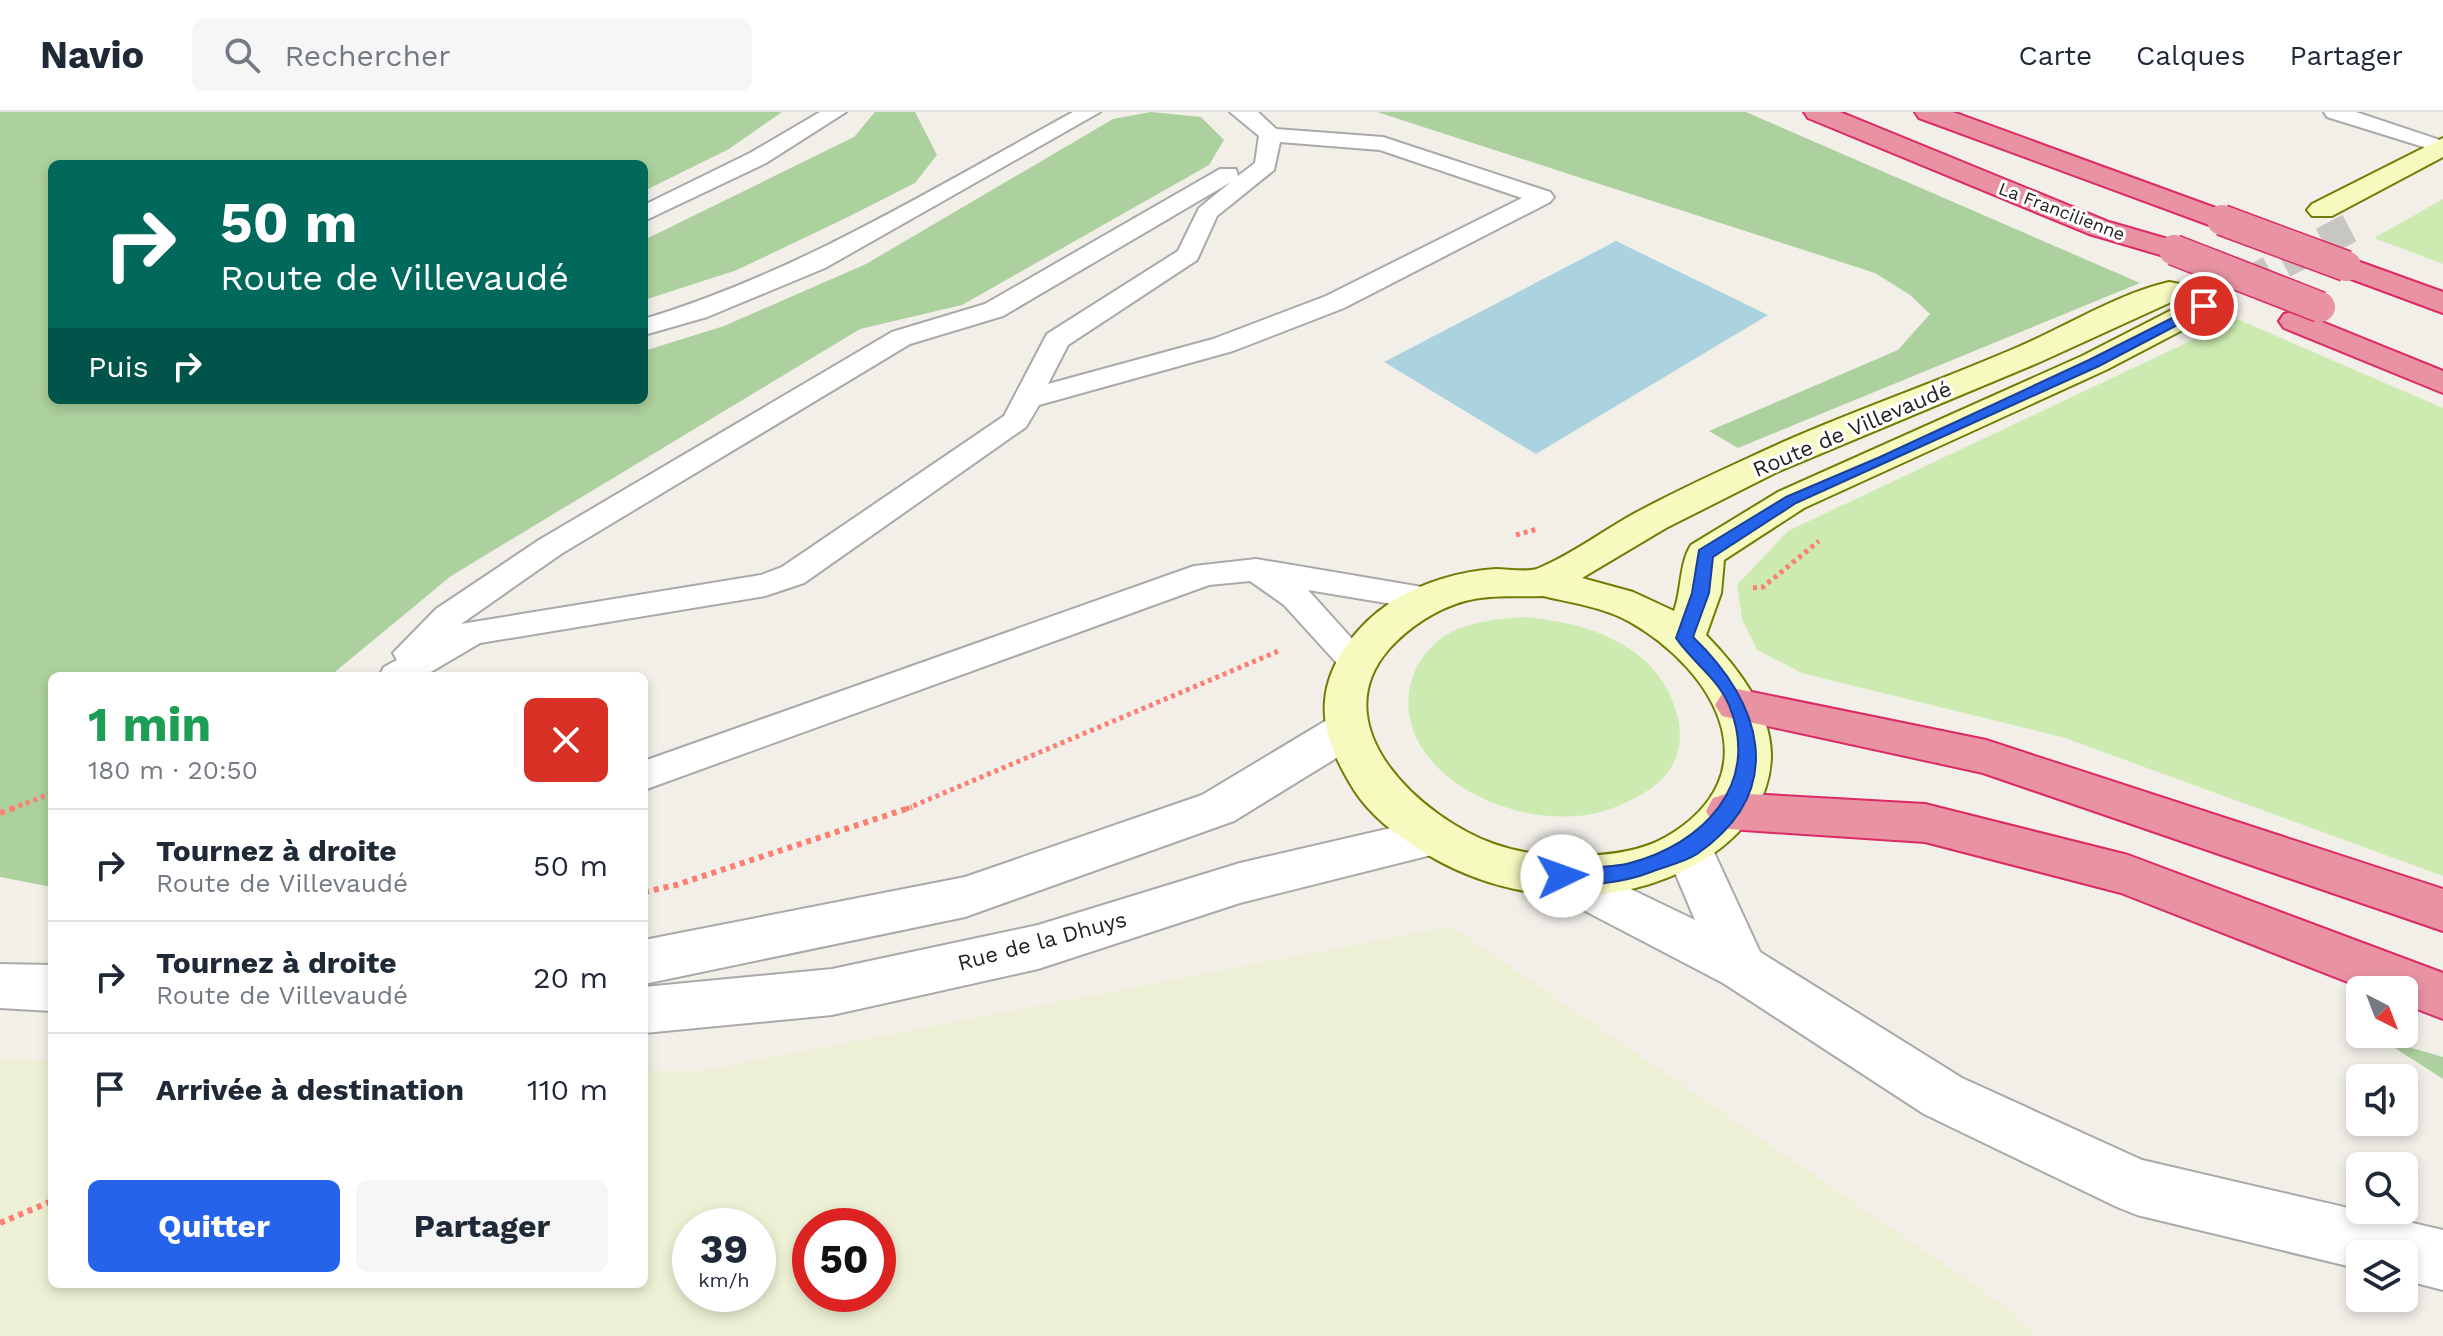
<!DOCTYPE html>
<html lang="fr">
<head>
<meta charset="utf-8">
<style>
	:root { --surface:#fff; --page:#f6f6f7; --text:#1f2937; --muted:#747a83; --line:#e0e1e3; --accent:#2563eb }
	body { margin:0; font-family:"Work Sans",sans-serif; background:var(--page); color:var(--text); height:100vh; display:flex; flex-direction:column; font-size:30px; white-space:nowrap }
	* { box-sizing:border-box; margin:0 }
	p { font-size:26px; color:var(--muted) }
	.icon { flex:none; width:44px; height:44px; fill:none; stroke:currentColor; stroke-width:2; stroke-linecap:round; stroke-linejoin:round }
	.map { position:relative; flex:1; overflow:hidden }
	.side { position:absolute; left:48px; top:560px; width:600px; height:616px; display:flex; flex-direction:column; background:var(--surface); border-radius:12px; box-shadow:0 4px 12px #0003 }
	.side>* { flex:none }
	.banner { position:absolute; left:48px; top:48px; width:600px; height:244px; border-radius:12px; box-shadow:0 4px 12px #0003; background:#00695c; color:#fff; overflow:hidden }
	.needle { width:52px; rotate:138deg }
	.fabs { position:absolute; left:2346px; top:864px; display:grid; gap:16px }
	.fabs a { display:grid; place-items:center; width:72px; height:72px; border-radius:12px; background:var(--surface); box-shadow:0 4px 12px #0003; font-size:40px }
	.speed { position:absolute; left:672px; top:1096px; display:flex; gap:16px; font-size:40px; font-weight:700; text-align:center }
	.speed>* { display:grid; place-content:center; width:104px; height:104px; border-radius:50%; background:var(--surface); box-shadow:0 4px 12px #0003; line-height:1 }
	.speed small { font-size:20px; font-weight:400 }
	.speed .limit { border:12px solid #d22; background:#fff; color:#111 }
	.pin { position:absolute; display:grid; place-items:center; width:68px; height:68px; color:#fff; margin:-34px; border:4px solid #fff; border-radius:50%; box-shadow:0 2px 8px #0007 }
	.me { position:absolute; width:88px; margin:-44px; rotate:87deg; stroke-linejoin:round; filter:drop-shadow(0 0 6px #0008) }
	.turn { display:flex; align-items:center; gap:28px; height:168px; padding:0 40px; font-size:36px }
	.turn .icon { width:104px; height:104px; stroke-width:2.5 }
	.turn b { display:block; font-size:56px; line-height:68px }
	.then { display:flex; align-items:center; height:76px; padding:0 40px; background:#0003; gap:16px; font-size:30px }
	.round { display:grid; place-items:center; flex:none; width:84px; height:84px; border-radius:12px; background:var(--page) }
	.summary { display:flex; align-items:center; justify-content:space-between; height:136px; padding:0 40px }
	h1 { font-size:48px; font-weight:700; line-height:60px; color:#1e9e55 }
	.primary-button { display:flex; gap:16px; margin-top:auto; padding:16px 40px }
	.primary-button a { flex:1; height:92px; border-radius:12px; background:var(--accent); color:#fff; font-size:32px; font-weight:700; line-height:92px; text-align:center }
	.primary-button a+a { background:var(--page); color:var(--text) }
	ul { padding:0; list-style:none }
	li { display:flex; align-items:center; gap:24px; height:112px; padding:0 40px; border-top:2px solid var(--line) }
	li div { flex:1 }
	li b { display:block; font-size:30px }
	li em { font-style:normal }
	header { display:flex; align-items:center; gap:48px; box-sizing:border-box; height:112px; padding:0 40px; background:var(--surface); border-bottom:2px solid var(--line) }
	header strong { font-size:38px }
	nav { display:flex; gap:44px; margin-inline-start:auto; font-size:28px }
	.search { width:560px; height:72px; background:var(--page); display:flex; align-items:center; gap:20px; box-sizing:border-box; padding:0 28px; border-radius:12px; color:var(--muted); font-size:30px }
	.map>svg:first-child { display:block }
	.farmland { fill:#eef0d5; fill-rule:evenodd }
	.grass { fill:#cdebb0 }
	.forest { fill:#add19e }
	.water { fill:#aad3df }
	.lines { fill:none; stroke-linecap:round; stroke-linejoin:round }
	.secondary-tunnel { stroke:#c8c6c1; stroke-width:30; stroke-dasharray:30 15; stroke-linecap:butt }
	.service-casing { stroke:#a9a9a9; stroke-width:4 }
	.minor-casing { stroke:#a9a9a9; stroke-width:4 }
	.tertiary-casing { stroke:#a9a9a9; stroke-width:4 }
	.secondary-casing { stroke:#707d05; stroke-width:4 }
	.motorway-casing { stroke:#dc2a67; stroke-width:4 }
	.path-far1 { stroke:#fa8072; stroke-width:5; stroke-dasharray:4 4; stroke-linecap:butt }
	.path { stroke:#fa8072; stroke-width:6; stroke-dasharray:5 5; stroke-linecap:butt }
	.service { fill:#fff; fill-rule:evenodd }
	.minor { fill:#fff; fill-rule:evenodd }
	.tertiary { fill:#fff; fill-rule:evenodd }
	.secondary { fill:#f7fabf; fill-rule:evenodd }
	.motorway { fill:#e892a2; fill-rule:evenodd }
	.motorway-bridge-casing { stroke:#dc2a67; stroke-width:33; stroke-linecap:butt }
	.motorway-bridge { stroke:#e892a2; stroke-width:30 }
	.route { fill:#2563eb; stroke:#184099; stroke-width:2 }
	.labels { text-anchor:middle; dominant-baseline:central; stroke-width:6; stroke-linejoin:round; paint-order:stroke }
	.far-street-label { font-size:18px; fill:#222; stroke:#fff }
	.street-label { font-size:22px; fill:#222; stroke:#fff }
</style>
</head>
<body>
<header>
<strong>Navio</strong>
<div class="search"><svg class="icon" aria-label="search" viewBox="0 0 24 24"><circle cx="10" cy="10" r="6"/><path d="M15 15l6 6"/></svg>Rechercher</div>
<nav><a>Carte</a><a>Calques</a><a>Partager</a></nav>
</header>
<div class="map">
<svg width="2443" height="1224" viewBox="0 0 2443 1224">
	<rect width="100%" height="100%" fill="#f2efe9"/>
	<path class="farmland" d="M 1451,814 L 2005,1194 L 2037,1224 L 0,1224 L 0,947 L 52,948 L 52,1172 L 644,1172 L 644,959 L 700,959 ZM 690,1114 L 758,1114 L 758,1182 L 690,1182 ZM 878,1114 L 878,1182 L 810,1182 L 810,1114 Z"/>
	<path class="grass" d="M 2443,87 L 2443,152 L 2374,126 Z
		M 2237,207 L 2443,296 L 2443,764 L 2065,626 L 1802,561 L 1757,538 L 1742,507 L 1737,473 L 1788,419 Z
		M 1524,505 C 1565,509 1604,517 1638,543 C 1672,569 1698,628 1664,665 C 1650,680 1632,688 1613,696 C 1554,719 1464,694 1426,642 C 1396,602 1405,548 1448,522 C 1471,509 1499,507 1524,505 Z"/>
	<path class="forest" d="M 0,0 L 782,0 L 729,37 L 644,79 L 644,52 L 52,52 L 52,288 L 644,288 L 644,239 L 724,214 L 866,152 L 1113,7 L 1151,0 L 1201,5 L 1224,28 L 1209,53 L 962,193 L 860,217 L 451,464 L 330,564 L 52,564 L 52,775 L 0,765 Z
		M 875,0 L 915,0 L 937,43 L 915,71 L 848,105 L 737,158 L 644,188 L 644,128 L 854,25 Z
		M 1377,0 L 1746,0 L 2140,171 L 1738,336 L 1709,319 L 1898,238 L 1930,202 L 1910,183 L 1875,161 Z
		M 2381,927 L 2443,945 L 2443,967 Z"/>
	<path class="water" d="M 1616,129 L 1768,203 L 1536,342 L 1384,250 Z"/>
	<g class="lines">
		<path class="secondary-tunnel" d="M 2204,194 L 2357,112"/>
		<defs>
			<path id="service" d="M 820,0 L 846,0 L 766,51 L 644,109 L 644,93 L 750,41 Z
				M 1073,0 L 1100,0 L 825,156 L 707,205 L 644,223 L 644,207 C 797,161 934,76 1073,0 Z
				M 1230,0 L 1258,0 L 1276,17 L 1383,25 L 1550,80 L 1554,85 L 1550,90 L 1344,196 L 1233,239 L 1039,293 L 1026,315 L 804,471 L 765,484 L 480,531 L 424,564 L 379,564 L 384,555 L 397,548 L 393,541 L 436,497 L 539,428 L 892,220 L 985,192 L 1220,57 L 1236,57 L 1238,64 L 1255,51 L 1259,24 ZM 1280,30 L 1380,38 L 1522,86 L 1326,184 L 1213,227 L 1048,272 L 1068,233 L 1197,148 L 1217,104 L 1274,58 ZM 1231,70 L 1199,96 L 1178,139 L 1047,222 L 1004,304 L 782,455 L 761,463 L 461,512 L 561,442 L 910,232 L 1003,204 Z
				M 2324,0 L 2356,0 L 2443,29 L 2443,41 L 2327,5 Z
				M 1256,447 L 1428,476 L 1440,479 L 1445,487 L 1440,495 L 1428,498 L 1308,478 L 1373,550 L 1368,559 L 1356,562 L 1344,559 L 1284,493 L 1250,469 L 1209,473 L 644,678 L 644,649 L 1194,454 Z"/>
			<path id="minor" d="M 1689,718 L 1706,723 L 1760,840 L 1962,966 L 2142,1048 L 2443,1118 L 2443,1178 L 2404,1168 L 2404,1142 L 2360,1142 L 2360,1157 L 2137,1103 L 2117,1095 L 1924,1002 L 1723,871 L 1545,778 L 1538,764 L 1545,750 L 1562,744 L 1695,808 L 1665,737 L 1672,723 Z"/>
			<path id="tertiary" d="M 1348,601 L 1364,605 L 1370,617 L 1364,629 L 1234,709 L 965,805 L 644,872 L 644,828 L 965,765 L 1202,683 L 1332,605 Z
				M 1434,706 L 1451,712 L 1458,725 L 1451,738 L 1240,791 L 1038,857 L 832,903 L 644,921 L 644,875 L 832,857 L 1038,813 L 1240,751 Z
				M 0,852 L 52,853 L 52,899 L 0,896 Z"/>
			<path id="secondary" d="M 2443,26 L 2443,45 L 2332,104 L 2312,104 L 2307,98 L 2312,92 Z
				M 2169,170 L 2180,172 L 2185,179 L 2180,186 L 2040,250 L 1777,360 L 1666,416 L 1582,466 L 1633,480 L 1674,499 C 1682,478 1679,452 1691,433 L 1778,380 L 2082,244 L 2193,187 L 2215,187 L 2220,194 L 2215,201 L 2106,258 L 1804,396 L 1724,448 L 1721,481 L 1706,523 C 1736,554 1770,596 1771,642 C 1771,731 1666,779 1590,783 C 1530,787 1467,769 1417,736 C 1393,720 1370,703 1354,678 C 1338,652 1322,621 1325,589 C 1328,550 1358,512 1390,491 C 1420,471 1460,459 1496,457 C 1509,457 1527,461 1539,456 C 1573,442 1605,417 1637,400 C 1672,381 1709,364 1746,347 C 1834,305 1928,274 2018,235 C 2067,214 2117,182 2169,170 ZM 1543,484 C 1572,491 1603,495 1630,510 C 1716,559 1774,662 1666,725 C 1638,741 1603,744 1572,744 C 1546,744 1519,741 1494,732 C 1424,707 1320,616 1389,537 C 1409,515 1436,497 1465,489 C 1491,482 1517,485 1543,484 Z"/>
			<path id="motorway" d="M 1804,0 L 1840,0 L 2109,110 L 2185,132 L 2189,138 L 2185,144 L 2174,147 L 2089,122 L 1808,6 Z
				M 1915,0 L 1953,0 L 2232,102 L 2237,108 L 2232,114 L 2212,114 L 1919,6 Z
				M 2346,145 L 2443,180 L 2443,201 L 2335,161 L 2331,154 L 2335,147 Z
				M 2295,199 L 2443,259 L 2443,281 L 2284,216 L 2279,209 L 2284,202 Z
				M 1737,577 L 1986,628 L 2443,777 L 2443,819 L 1983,661 L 1722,604 L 1715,593 L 1722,582 Z
				M 1729,681 L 1925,692 L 2128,743 L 2443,861 L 2443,907 L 2404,892 L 2404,878 L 2368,878 L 2121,781 L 1925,730 L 1729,717 L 1713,712 L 1706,699 L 1713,686 Z"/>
		</defs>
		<use href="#service" class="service-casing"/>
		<use href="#minor" class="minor-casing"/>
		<use href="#tertiary" class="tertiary-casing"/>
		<use href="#secondary" class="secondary-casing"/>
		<use href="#motorway" class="motorway-casing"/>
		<path class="path-far1" d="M 1516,423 L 1537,417
			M 1753,476 L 1763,475 L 1819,429
			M 11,697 L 52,681
			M 906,697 L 1281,538"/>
		<path class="path" d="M 0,701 L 17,695
			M 644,780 L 676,773 L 912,695
			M 0,1111 L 52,1089"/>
		<use href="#service" class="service"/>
		<use href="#minor" class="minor"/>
		<use href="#tertiary" class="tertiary"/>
		<use href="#secondary" class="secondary"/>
		<use href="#motorway" class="motorway"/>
		<defs>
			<path id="motorway-bridge" d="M 2222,108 L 2346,154
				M 2174,138 L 2320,195"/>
		</defs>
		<use href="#motorway-bridge" class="motorway-bridge-casing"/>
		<use href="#motorway-bridge" class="motorway-bridge"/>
	</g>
	<path class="route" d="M 2204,190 L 2210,194 L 2208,197 L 2099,254 L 1796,391 L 1713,445 L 1709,481 L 1693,525 C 1762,591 1789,678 1697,742 C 1685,750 1666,754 1651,760 C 1628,769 1579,778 1555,770 L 1552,764 L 1555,758 L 1562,756 C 1584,754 1609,757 1630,751 C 1702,732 1762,673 1729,593 C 1717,565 1692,550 1676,526 L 1692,481 L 1699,438 L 1786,385 L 1880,345 L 2089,248 Z"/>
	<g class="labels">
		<g class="far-street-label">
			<text transform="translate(2062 99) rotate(21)">La Francilienne</text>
		</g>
		<g class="street-label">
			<text transform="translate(1852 317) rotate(-23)">Route de Villevaudé</text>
			<text transform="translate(1042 829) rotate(-15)">Rue de la Dhuys</text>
		</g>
	</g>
</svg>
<div class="fabs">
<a><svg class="needle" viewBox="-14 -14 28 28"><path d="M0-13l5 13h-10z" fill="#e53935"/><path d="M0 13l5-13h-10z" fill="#747a83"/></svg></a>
<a><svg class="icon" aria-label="sound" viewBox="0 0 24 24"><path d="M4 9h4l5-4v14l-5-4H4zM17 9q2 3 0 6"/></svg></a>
<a><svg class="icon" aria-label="search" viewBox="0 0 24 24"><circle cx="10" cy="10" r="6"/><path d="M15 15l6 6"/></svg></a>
<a><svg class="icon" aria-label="layers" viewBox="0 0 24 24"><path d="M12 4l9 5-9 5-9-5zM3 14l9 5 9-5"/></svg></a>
</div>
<div class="speed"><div>39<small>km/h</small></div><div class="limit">50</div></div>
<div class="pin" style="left:2204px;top:194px;background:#d93025"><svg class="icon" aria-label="arrive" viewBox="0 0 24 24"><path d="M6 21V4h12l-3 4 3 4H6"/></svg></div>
<svg class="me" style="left:1562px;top:764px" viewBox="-20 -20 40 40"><circle r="19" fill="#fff"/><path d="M0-13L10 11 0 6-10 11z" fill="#2563eb"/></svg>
<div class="banner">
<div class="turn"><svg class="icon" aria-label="right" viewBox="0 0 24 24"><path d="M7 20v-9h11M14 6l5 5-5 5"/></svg><div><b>50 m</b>Route de Villevaudé</div></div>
<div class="then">Puis<svg class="icon" aria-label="right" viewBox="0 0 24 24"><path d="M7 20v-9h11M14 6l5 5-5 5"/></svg></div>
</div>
<section class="side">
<div class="summary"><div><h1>1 min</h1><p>180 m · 20:50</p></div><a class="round" style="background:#d93025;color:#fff"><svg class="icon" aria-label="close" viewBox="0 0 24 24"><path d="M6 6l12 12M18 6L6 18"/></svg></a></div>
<ul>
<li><svg class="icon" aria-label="right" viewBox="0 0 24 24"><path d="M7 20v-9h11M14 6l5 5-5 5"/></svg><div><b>Tournez à droite</b><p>Route de Villevaudé</p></div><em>50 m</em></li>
<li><svg class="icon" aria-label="right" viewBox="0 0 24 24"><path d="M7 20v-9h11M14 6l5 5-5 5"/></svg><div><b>Tournez à droite</b><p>Route de Villevaudé</p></div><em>20 m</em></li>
<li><svg class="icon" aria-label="arrive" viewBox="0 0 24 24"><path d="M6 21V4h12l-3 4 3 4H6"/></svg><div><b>Arrivée à destination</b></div><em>110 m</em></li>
</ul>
<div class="primary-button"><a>Quitter</a><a>Partager</a></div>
</section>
</div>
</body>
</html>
